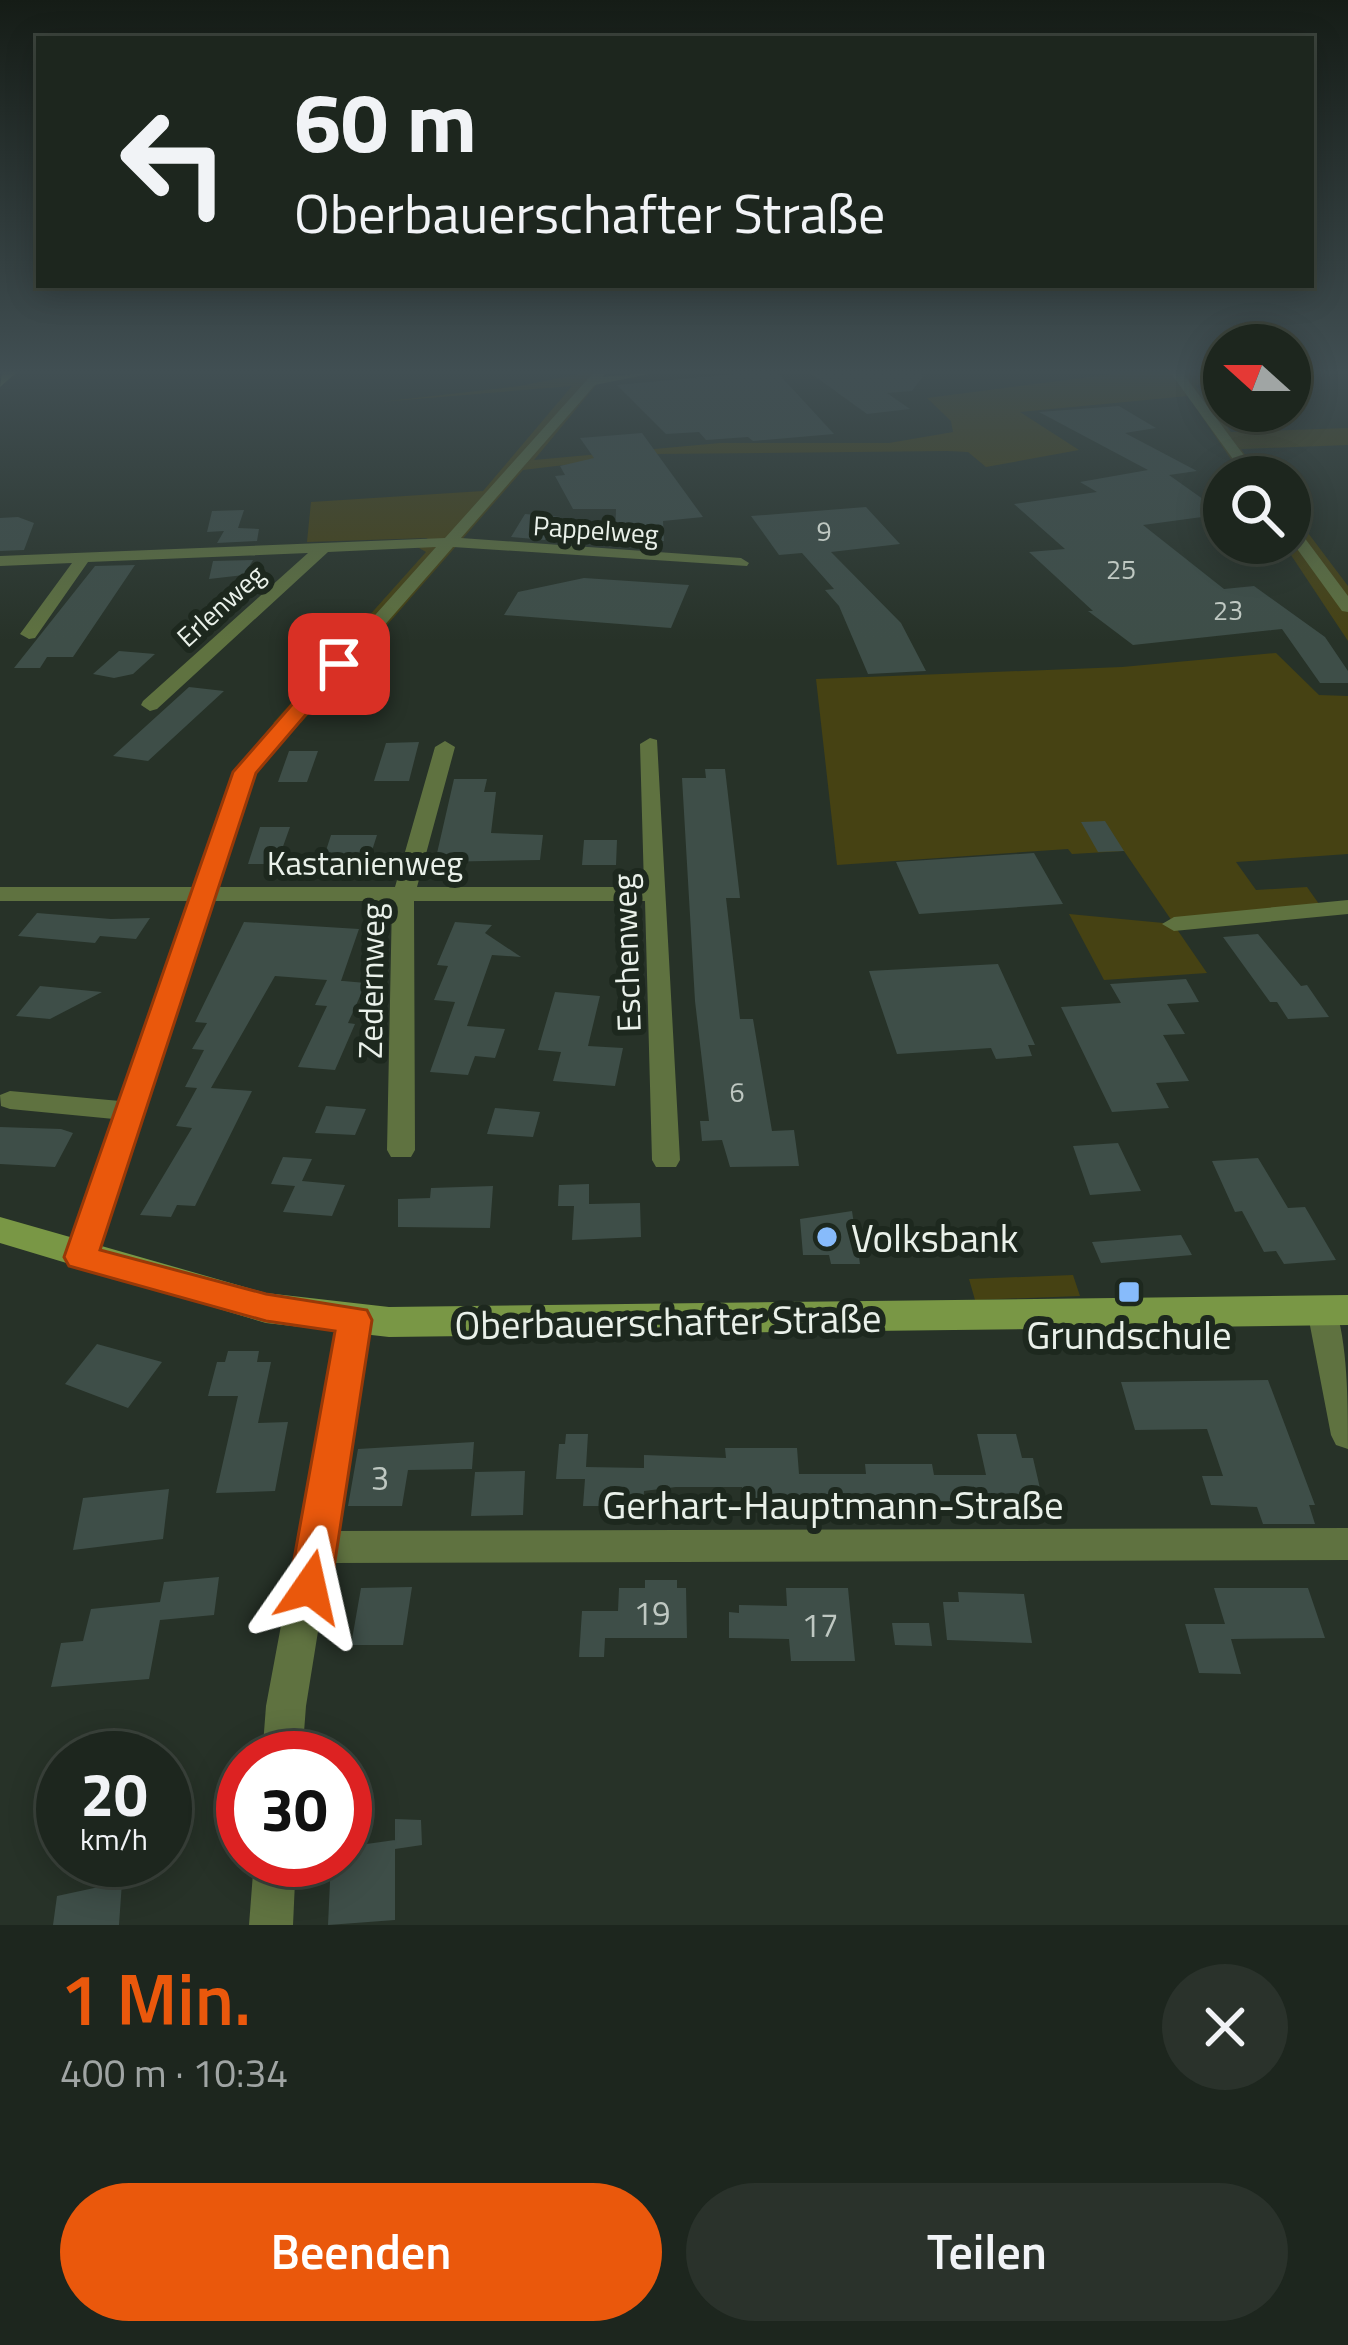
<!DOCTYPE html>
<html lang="de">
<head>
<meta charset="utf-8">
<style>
	:root { --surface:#1d261e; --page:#2a322b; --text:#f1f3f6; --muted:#a0a5a4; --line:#3b433c; --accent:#ea580c }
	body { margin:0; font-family:"Titillium Web",sans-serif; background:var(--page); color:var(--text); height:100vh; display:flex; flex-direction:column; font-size:45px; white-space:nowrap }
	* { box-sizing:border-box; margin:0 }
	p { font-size:39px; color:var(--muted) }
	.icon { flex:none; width:66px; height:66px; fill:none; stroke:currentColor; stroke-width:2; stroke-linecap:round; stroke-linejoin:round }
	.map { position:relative; height:1925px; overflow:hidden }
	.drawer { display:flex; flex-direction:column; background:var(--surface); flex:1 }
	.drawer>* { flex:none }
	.hud { position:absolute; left:36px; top:36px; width:1278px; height:252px; border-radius:0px; box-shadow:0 6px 30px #0003,0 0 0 3px var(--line); background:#1d261e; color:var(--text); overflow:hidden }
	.needle { width:78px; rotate:291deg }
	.controls { position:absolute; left:1203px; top:324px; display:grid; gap:24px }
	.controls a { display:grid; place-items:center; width:108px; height:108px; border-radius:50%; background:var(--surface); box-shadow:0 6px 30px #0003,0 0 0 3px var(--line); font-size:60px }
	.speed { position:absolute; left:36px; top:1731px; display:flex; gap:24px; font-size:60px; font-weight:700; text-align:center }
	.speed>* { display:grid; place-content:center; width:156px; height:156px; border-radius:50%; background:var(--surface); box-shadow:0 6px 30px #0003,0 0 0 3px var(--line); line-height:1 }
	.speed small { font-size:30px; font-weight:400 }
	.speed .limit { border:18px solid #d22; background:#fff; color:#111 }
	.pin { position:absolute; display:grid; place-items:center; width:102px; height:102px; color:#fff; margin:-51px; border-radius:24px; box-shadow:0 6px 18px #0006 }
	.me { position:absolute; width:132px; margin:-66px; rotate:11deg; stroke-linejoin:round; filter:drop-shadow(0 0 9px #0008) }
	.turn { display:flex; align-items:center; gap:42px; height:252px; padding:0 60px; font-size:54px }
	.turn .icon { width:156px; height:156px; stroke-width:2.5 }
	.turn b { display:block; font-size:84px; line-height:102px }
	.round { display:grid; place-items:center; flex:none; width:126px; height:126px; border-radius:63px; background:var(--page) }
	.overview { display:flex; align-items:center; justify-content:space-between; height:204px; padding:0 60px }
	h1 { font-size:72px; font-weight:600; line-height:90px; color:var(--accent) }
	.button { display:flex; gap:24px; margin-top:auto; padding:24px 60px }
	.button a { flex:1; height:138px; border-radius:72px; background:var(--accent); color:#fff; font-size:48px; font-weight:600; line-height:138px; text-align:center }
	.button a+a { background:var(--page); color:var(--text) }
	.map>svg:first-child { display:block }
	.green { fill:#464213 }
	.building { fill:#3e4e48 }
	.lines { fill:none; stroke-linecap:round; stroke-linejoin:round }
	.minor { fill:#5f7240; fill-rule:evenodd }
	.secondary { fill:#799745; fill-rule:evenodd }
	.route { fill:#ea580c; stroke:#983908; stroke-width:3 }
	.poi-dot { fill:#87bbfb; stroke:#1d281e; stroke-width:4.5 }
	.labels { text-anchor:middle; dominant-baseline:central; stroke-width:12; stroke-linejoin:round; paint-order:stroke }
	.far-street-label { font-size:27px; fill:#eaf1ea; stroke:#1d281e }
	.number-label { font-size:27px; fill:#bfc8c2 }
	.street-label { font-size:33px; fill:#eaf1ea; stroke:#1d281e }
	.near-number-label { font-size:33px; fill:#bfc8c2 }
	.near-poi-label { font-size:39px; fill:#eaf1ea; stroke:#1d281e; text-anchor:start }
	.near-street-label { font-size:39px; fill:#eaf1ea; stroke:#1d281e }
</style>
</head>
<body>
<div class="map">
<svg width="1348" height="1925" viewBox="0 0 1348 1925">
	<rect width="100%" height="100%" fill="#273228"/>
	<path class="green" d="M 590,372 L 607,372 L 534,460 L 720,443 L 889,443 L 953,432 L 951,421 L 927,398 L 1128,372 L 1224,372 L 1224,381 L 1195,385 L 1231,432 L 1348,428 L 1348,445 L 1241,449 L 1261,477 L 1243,477 L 1188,396 L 1020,412 L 1079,450 L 986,467 L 968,452 L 948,451 L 656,454 L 523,470 L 301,723 L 273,723 L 426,552 L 414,545 L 428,538 L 307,542 L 311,502 L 483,491 L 572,386 L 380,402 L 520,386 Z
		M 1290,509 L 1348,586 L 1348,641 L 1283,543 L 1290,543 Z
		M 1276,653 L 1319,695 L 1348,696 L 1348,854 L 1236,862 L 1256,890 L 1307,887 L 1319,904 L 1174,925 L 1207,973 L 1104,980 L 1069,914 L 1174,924 L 1124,851 L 1072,854 L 1068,849 L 837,865 L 816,679 L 1122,667 Z
		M 1073,1275 L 1080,1296 L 975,1300 L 969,1279 Z"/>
	<path class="building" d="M 732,372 L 777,372 L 834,434 L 753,441 L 748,437 L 706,440 L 699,432 L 666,434 L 617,385 L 735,374 Z
		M 809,372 L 926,372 L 912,391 L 887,393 L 910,409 L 867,414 Z
		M 1119,406 L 1156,428 L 1125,433 L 1197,471 L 1169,475 L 1224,514 L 1143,525 L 1224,589 L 1254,586 L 1325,637 L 1348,671 L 1348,683 L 1320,683 L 1282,629 L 1133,645 L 1088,611 L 1093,611 L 1029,552 L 1065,549 L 1014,504 L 1097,492 L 1080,482 L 1148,470 L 1039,412 Z
		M 642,433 L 703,517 L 663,521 L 664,541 L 615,541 L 616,509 L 573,509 L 555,476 L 565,475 L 560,466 L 594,458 L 580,438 Z
		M 866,507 L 900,544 L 831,552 L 901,623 L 926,671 L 868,674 L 839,606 L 825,590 L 834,589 L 802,553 L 779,555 L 751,516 Z
		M 244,510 L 238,528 L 259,529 L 257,541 L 217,543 L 224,531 L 207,532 L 212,511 Z
		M 525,514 L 561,517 L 545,540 L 511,537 Z
		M 18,517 L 34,523 L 24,550 L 0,551 L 0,518 Z
		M 253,560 L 244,575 L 209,579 L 213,561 Z
		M 135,565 L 73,657 L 47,657 L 40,668 L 14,668 L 95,566 Z
		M 584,578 L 689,585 L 671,628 L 504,615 L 518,592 Z
		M 119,651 L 155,654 L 133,674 L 114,678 L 93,674 Z
		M 189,687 L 224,691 L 148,761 L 113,756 Z
		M 419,742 L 409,781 L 374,781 L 386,743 Z
		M 289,751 L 318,751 L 307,782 L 278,782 Z
		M 705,769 L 725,769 L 740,898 L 726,898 L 740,1019 L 753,1019 L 772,1131 L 794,1130 L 799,1166 L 730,1167 L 722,1140 L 702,1141 L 700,1121 L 709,1121 L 695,1001 L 682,778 L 706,778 Z
		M 454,779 L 487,779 L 484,792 L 496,792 L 491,833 L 543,835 L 540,860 L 435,862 Z
		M 1105,821 L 1124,851 L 1098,852 L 1081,822 Z
		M 260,827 L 290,827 L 281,852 L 274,852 L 269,864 L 248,864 Z
		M 331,835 L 377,835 L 369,860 L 323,860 Z
		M 584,840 L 617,840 L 616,865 L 582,865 Z
		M 1034,853 L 1063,904 L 919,914 L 896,862 Z
		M 37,913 L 111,919 L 150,918 L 136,939 L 100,936 L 95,943 L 18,936 Z
		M 244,922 L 359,929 L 341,981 L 332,980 L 366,983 L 348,1023 L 355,1024 L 335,1070 L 298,1067 L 327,1006 L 315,1005 L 327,980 L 275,976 L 211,1088 L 252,1091 L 195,1206 L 177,1205 L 171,1217 L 140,1215 L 192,1128 L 176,1126 L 197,1088 L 185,1087 L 204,1050 L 192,1049 L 207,1023 L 195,1022 Z
		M 455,922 L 492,925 L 485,933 L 521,957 L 492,955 L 467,1026 L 505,1029 L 495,1058 L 475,1056 L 468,1075 L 430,1072 L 455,1002 L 434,1000 L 448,966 L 437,965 Z
		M 1258,934 L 1301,986 L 1307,985 L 1329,1017 L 1288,1019 L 1277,1002 L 1270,1002 L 1223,937 Z
		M 998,964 L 1035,1045 L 1028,1045 L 1032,1056 L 996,1059 L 991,1048 L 897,1054 L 869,971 Z
		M 1186,979 L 1199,1002 L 1167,1004 L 1185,1034 L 1163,1035 L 1189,1081 L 1156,1083 L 1169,1108 L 1112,1112 L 1061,1007 L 1121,1003 L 1110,984 Z
		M 40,986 L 102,992 L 50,1019 L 16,1016 Z
		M 555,992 L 600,996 L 588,1046 L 623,1048 L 615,1086 L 553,1081 L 561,1052 L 538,1050 Z
		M 326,1106 L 366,1109 L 355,1135 L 315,1133 Z
		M 495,1108 L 540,1112 L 533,1137 L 487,1134 Z
		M 0,1127 L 61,1129 L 73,1133 L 55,1167 L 0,1164 Z
		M 1118,1143 L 1141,1191 L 1090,1195 L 1073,1146 Z
		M 283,1157 L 312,1159 L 302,1181 L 345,1185 L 332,1216 L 283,1212 L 295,1186 L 271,1184 Z
		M 1258,1158 L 1288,1208 L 1305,1207 L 1336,1260 L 1284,1264 L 1276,1251 L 1264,1252 L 1242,1211 L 1235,1212 L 1212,1161 Z
		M 589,1184 L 589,1204 L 640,1203 L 641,1237 L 572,1240 L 574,1206 L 558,1206 L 559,1185 Z
		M 493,1186 L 490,1228 L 398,1227 L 398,1199 L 430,1198 L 431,1188 Z
		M 852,1211 L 860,1264 L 831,1264 L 829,1255 L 803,1255 L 800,1219 Z
		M 1181,1235 L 1192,1255 L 1101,1263 L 1092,1242 Z
		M 97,1344 L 162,1362 L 128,1408 L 65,1384 Z
		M 228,1351 L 259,1351 L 257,1362 L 271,1362 L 258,1423 L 288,1422 L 275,1491 L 216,1493 L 238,1396 L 208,1396 L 217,1362 L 225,1362 Z
		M 1268,1380 L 1315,1505 L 1309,1505 L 1315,1524 L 1263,1524 L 1257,1507 L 1211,1505 L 1202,1476 L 1223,1476 L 1207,1429 L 1135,1430 L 1121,1382 Z
		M 566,1434 L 588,1434 L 586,1467 L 644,1468 L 644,1455 L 726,1458 L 725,1448 L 797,1448 L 799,1474 L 866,1474 L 865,1464 L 932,1464 L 934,1475 L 986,1475 L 977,1434 L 1016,1434 L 1022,1458 L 1033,1458 L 1042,1497 L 1019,1498 L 1021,1506 L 742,1506 L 742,1487 L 676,1487 L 644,1491 L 643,1506 L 583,1506 L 585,1479 L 556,1479 L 559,1444 L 565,1444 Z
		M 474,1442 L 472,1469 L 408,1470 L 402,1506 L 348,1506 L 358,1449 Z
		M 525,1471 L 523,1515 L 471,1516 L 475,1472 Z
		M 169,1489 L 163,1539 L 73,1550 L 83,1498 Z
		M 219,1577 L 214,1615 L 160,1620 L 149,1679 L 51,1687 L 61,1643 L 83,1641 L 91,1609 L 160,1602 L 164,1582 Z
		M 645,1580 L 677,1580 L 677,1588 L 686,1588 L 687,1638 L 605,1638 L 604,1657 L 579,1657 L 582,1611 L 618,1611 L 619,1588 L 645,1588 Z
		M 412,1587 L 403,1645 L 351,1645 L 361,1588 Z
		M 786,1588 L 848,1588 L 855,1661 L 791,1661 L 789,1639 L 729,1638 L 729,1612 L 739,1613 L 739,1605 L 787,1606 Z
		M 1214,1588 L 1308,1588 L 1325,1638 L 1231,1639 L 1241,1674 L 1199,1673 L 1185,1624 L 1225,1624 Z
		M 958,1592 L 1024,1594 L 1032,1643 L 947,1640 L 943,1602 L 959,1602 Z
		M 892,1623 L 929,1623 L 932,1646 L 895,1645 Z
		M 395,1819 L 421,1820 L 422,1845 L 395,1849 Z
		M 395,1840 L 395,1920 L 328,1925 L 331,1860 L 345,1860 L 345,1847 Z
		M 122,1882 L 119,1925 L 53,1925 L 57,1896 Z"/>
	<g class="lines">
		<path class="minor" d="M 594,372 L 606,372 L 602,377 L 659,372 L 595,385 L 461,538 L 741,558 L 749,563 L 747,566 L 453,547 L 255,773 L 217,887 L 395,887 L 435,747 L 445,741 L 455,747 L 417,887 L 644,887 L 640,744 L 650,738 L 657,740 L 680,1160 L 676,1167 L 656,1167 L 652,1160 L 645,901 L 414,901 L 415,1150 L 411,1157 L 391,1157 L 387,1150 L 392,901 L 213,901 L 96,1257 L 92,1265 L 81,1268 L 70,1265 L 66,1257 L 114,1119 L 10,1109 L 1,1106 L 0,1095 L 10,1091 L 120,1101 L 190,901 L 0,901 L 0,887 L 195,887 L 238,768 L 436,547 L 328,552 L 157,709 L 150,711 L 141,705 L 143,701 L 308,553 L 88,562 L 35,638 L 29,639 L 20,634 L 72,563 L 0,566 L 0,556 L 445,538 Z
			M 1170,372 L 1182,372 L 1260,477 L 1246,477 Z
			M 1290,523 L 1295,525 L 1348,596 L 1348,612 L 1342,611 L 1290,539 Z
			M 1348,900 L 1348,914 L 1174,931 L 1162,924 L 1174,917 Z
			M 1323,1298 L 1334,1302 C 1348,1344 1348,1402 1348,1449 L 1336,1445 L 1331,1435 L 1307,1310 L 1312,1302 Z
			M 354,1308 L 365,1312 L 370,1320 L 335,1531 L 1348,1528 L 1348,1560 L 329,1563 L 306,1706 L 302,1758 L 262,1758 L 266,1706 L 338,1320 L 343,1312 Z
			M 254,1860 L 296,1860 L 293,1925 L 249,1925 Z"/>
		<path class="secondary" d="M 17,372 L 0,387 L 2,372 Z
			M 0,1217 L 266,1293 L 389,1307 L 1348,1295 L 1348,1325 L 389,1337 L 266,1323 L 0,1243 Z"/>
	</g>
	<linearGradient id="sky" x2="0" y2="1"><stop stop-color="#151c16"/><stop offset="0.58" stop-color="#414f53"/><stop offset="1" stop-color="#414f53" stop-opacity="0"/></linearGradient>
	<rect width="1348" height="641" fill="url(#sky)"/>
	<path class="route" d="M 332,659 L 349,664 L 256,773 L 100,1250 L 266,1294 L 367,1310 L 372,1320 L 331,1587 L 325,1600 L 310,1606 L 295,1600 L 289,1587 L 335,1331 L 266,1321 L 69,1266 L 64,1257 L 233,772 Z"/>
	<g class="poi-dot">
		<circle cx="827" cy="1237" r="12"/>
		<rect x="1117" y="1280" width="24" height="24" rx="6"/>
	</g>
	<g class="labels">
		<g class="far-street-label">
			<text transform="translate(596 529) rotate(4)">Pappelweg</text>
			<text transform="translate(220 605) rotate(-42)">Erlenweg</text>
		</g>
		<g class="number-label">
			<text x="824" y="530">9</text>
			<text x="1121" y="568">25</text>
			<text x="1228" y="609">23</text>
			<text x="737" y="1091">6</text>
		</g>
		<g class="street-label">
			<text x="365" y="863">Kastanienweg</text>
			<text transform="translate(626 953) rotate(-92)">Eschenweg</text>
			<text transform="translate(371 981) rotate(-89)">Zedernweg</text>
		</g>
		<g class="near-number-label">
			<text x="380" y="1478">3</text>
			<text x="652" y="1613">19</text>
			<text x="820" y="1625">17</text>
		</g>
		<g class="near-poi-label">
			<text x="851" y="1237">Volksbank</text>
			<text x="1129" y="1334" text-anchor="middle">Grundschule</text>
		</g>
		<g class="near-street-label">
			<text transform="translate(668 1321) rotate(-1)">Oberbauerschafter Straße</text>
			<text x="833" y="1504">Gerhart-Hauptmann-Straße</text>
		</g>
	</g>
</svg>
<div class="controls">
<a><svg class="needle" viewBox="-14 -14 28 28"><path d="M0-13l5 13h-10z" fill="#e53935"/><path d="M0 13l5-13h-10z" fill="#a0a5a4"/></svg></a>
<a><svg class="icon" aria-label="search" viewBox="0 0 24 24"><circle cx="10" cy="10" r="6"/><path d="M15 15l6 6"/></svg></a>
</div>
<div class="speed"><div>20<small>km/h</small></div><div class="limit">30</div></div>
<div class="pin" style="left:339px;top:664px;background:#d93025"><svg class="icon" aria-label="arrive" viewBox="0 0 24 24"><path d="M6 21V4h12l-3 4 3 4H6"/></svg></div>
<svg class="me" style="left:310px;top:1587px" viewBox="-20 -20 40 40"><path d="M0-17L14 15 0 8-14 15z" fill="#ea580c" stroke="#fff" stroke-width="4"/></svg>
<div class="hud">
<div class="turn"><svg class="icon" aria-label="left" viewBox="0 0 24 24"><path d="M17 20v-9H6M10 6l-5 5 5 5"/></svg><div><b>60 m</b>Oberbauerschafter Straße</div></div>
</div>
</div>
<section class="drawer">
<div class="overview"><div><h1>1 Min.</h1><p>400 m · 10:34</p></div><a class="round"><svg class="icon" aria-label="close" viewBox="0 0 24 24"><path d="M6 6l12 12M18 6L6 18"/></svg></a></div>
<div class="button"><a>Beenden</a><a>Teilen</a></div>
</section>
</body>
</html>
